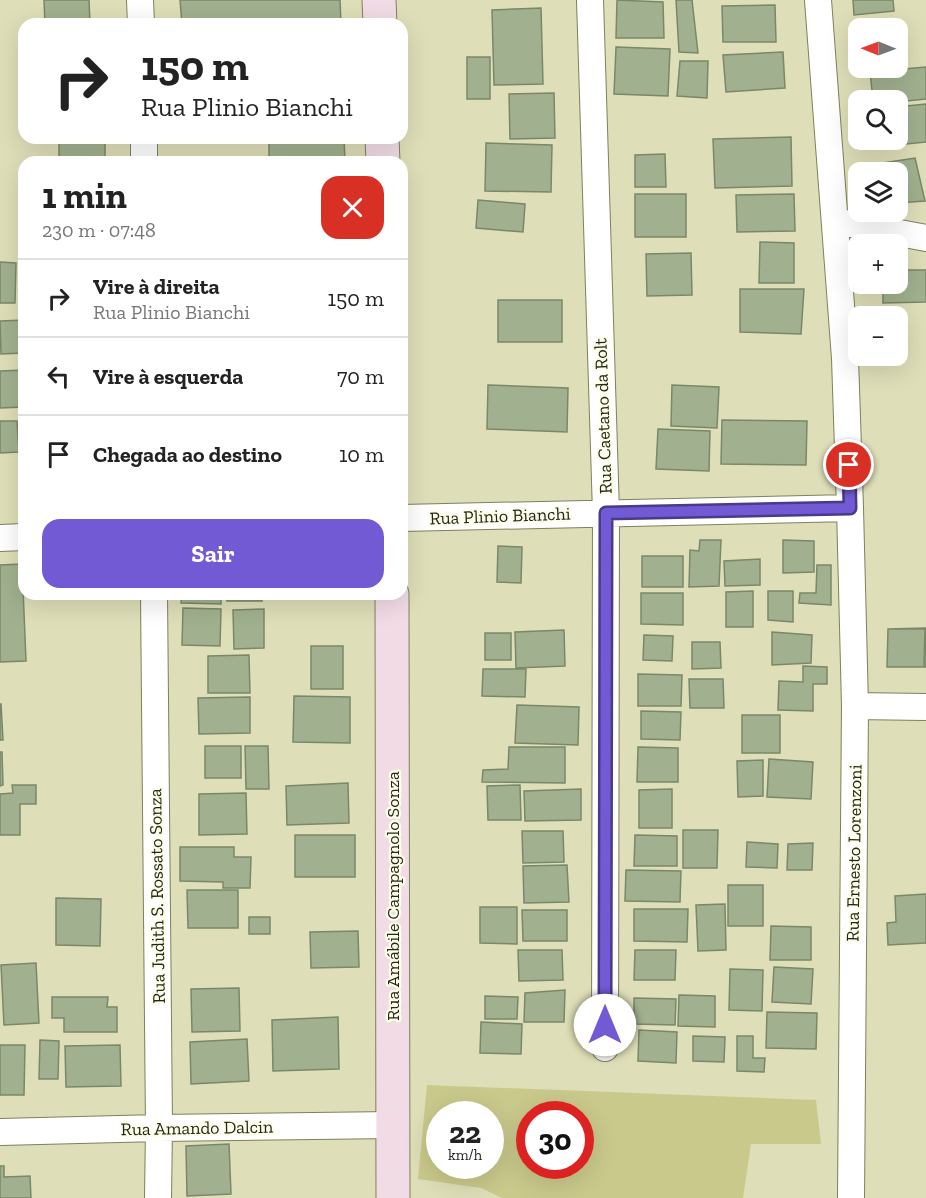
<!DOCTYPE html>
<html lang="pt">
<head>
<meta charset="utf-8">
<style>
	:root { --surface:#fff; --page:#f2f2f2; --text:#222; --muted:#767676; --line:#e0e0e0; --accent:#725ad4 }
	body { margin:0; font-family:"Zilla Slab",serif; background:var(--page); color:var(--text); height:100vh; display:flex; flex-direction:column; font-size:22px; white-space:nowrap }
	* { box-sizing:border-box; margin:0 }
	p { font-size:20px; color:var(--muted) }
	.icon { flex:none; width:33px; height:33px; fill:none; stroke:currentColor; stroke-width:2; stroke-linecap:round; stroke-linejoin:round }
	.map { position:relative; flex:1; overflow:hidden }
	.sheet { position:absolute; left:18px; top:156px; width:390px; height:444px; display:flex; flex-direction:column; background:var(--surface); border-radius:18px; box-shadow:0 6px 24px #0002 }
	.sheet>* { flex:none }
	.top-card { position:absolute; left:18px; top:18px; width:390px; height:126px; border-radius:18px; box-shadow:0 6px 24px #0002; background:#fff; color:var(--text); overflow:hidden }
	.needle { width:39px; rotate:271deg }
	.tools { position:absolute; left:848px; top:18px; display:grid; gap:12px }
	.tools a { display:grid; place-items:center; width:60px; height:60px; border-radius:12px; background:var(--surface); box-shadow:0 6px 24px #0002; font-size:30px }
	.speed { position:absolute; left:426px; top:1101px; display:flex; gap:12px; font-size:30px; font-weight:700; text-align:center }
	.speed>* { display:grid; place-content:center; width:78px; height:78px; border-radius:50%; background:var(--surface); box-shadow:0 6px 24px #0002; line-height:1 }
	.speed small { font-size:15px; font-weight:400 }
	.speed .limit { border:9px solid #d22; background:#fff; color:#111 }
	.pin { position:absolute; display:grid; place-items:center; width:51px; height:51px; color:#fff; margin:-26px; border:3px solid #fff; border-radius:50%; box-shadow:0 2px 6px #0007 }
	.me { position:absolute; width:66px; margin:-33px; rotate:0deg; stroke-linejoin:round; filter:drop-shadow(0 0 4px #0008) }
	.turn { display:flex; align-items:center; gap:21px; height:126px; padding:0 24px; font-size:27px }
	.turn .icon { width:78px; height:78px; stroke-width:2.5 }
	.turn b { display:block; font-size:42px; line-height:51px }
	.round { display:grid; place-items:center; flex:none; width:63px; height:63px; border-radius:18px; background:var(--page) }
	.head { display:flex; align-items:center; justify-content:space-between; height:102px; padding:0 24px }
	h1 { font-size:36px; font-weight:800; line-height:45px }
	.primary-button { display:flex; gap:12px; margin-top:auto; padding:12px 24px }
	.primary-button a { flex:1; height:69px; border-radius:18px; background:var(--accent); color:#fff; font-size:24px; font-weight:800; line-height:69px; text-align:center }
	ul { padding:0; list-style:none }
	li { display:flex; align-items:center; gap:18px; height:78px; padding:0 24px; border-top:2px solid var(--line) }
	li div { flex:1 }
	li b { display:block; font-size:22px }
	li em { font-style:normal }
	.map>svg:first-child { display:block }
	.green { fill:#c9c98c; fill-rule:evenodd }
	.building { fill:#a1b18f; stroke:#798868; stroke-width:1.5 }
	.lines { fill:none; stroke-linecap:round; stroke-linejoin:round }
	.street-casing { stroke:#7f805c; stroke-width:28 }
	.secondary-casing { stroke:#7f805c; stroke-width:35 }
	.street { stroke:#fff; stroke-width:26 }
	.secondary { stroke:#f1dce6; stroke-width:33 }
	.route-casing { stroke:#4a3a8a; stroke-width:15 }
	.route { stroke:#725ad4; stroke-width:10 }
	.labels { text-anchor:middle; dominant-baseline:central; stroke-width:4.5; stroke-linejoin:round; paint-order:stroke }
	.street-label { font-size:18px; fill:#262617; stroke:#fdfeea }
</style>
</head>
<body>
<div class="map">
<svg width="926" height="1198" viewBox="0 0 926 1198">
	<rect width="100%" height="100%" fill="#dedeb8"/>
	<path class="green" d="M 427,1085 L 816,1100 L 821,1144 L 751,1144 L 743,1198 L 502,1198 L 481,1188 L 418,1179 ZM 490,1114 L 490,1166 L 440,1166 L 440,1114 ZM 580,1114 L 580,1166 L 530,1166 L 530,1114 Z"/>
	<path class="building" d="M 44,0 L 89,0 L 90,24 L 45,24 Z
		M 180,0 L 340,0 L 341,24 L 182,24 Z
		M 617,0 L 663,2 L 664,38 L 616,38 Z
		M 676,0 L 692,0 L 698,53 L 679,52 Z
		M 853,0 L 893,0 L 894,11 L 854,15 Z
		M 775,5 L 776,42 L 723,42 L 722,6 Z
		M 541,8 L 543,84 L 494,85 L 492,10 Z
		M 616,47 L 670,49 L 668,96 L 614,94 Z
		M 783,52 L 785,88 L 726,92 L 723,55 Z
		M 467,57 L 490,57 L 490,99 L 467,99 Z
		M 680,61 L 708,61 L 707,98 L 677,96 Z
		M 926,67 L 926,99 L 897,102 L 897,100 L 873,100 L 870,72 Z
		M 554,93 L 555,138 L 510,139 L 509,94 Z
		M 926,104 L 926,142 L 857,149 L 854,112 L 858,111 L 858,140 L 897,140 L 897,107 Z
		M 791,137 L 792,186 L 715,188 L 713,139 Z
		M 59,138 L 105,138 L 105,162 L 59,162 Z
		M 269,138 L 344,138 L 345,162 L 269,162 Z
		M 486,143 L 552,145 L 551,192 L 485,191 Z
		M 665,154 L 666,187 L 635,187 L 635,155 Z
		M 915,158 L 925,201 L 897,203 L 897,172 L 871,172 L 870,165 Z
		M 635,194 L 686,194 L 686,237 L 635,237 Z
		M 794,194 L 795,231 L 737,232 L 736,195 Z
		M 478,200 L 525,204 L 523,232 L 476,228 Z
		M 760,242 L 794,243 L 794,283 L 759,283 Z
		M 691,253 L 692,295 L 647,296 L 646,254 Z
		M 0,262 L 16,263 L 15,303 L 0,303 Z
		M 897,270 L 926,270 L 926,302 L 883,303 L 883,284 L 897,284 Z
		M 740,289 L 804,289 L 801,334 L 740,332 Z
		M 498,300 L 562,300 L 562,342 L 498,342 Z
		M 24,320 L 24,353 L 1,354 L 0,321 Z
		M 24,370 L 24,407 L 0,408 L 0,371 Z
		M 488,385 L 568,388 L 567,432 L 487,429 Z
		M 672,385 L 719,387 L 717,428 L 671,426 Z
		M 20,415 L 24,415 L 24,457 L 22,457 Z
		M 722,420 L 807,421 L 806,465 L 721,464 Z
		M 0,421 L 17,421 L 19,452 L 0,453 Z
		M 658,429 L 710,431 L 709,471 L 656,469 Z
		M 700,540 L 721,540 L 719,586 L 689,587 L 690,550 L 699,551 Z
		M 783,540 L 814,541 L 814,572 L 783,573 Z
		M 498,546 L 522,547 L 521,583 L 497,582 Z
		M 642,556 L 683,556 L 683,587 L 642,587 Z
		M 760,559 L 760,585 L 725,586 L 724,561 Z
		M 22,564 L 26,661 L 0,662 L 0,565 Z
		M 817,565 L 831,565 L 831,605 L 799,603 L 800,593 L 816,593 Z
		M 753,591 L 753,627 L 726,627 L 726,592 Z
		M 768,591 L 793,591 L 793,622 L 768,620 Z
		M 641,593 L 683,593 L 683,625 L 641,624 Z
		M 182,594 L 221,594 L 221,604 L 181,603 Z
		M 227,594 L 262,594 L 262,601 L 227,601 Z
		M 266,594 L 305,594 L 305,598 L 266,599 Z
		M 183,608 L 221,609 L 220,646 L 182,645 Z
		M 264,609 L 264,648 L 234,649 L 233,610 Z
		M 926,628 L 926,667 L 887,667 L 888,629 Z
		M 888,629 L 925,629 L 924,667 L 887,667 Z
		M 564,630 L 565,666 L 516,668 L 515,632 Z
		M 772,632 L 812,635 L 811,663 L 772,665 Z
		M 485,633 L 511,633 L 511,660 L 485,660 Z
		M 644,635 L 673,636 L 672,661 L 643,660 Z
		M 692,642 L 720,642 L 721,668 L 692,669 Z
		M 311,646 L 343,646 L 343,689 L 311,689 Z
		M 249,655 L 250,693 L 208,693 L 208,656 Z
		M 803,666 L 827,667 L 827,684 L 813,684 L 813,711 L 778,710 L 779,681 L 803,682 Z
		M 483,669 L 526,669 L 525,697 L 482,696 Z
		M 638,674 L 682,675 L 681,706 L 638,706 Z
		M 689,679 L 723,679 L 724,708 L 690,708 Z
		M 294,696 L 350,697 L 350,743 L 293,742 Z
		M 250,697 L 250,733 L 199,734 L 198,698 Z
		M 0,704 L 1,704 L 3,740 L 0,740 Z
		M 517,705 L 579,707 L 578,745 L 515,743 Z
		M 641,711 L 681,712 L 680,740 L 641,739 Z
		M 742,715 L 780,715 L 780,753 L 742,753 Z
		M 205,746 L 241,746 L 241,778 L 205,778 Z
		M 245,746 L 268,746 L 269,789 L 246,789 Z
		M 509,747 L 565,747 L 565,783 L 482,782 L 483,770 L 508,769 Z
		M 638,747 L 678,748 L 678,782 L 637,782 Z
		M 0,752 L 2,752 L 3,785 L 0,786 Z
		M 769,759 L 813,762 L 811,799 L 767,797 Z
		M 763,760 L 763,796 L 738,797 L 737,761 Z
		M 348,783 L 349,823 L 287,825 L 286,786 Z
		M 12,785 L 36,785 L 36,804 L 20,804 L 20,835 L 0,835 L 0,794 L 13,793 Z
		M 520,785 L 521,820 L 488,820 L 487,786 Z
		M 581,789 L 581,820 L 525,821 L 524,791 Z
		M 672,789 L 672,828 L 639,828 L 639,790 Z
		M 246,793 L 247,834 L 199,835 L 199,794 Z
		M 683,830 L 718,830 L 717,868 L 683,868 Z
		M 522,831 L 563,831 L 564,862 L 523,863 Z
		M 295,835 L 355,835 L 355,877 L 295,877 Z
		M 635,835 L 677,836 L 677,866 L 634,866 Z
		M 747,842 L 778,844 L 777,868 L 746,867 Z
		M 813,843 L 812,870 L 787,870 L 788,844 Z
		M 180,847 L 234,847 L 234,857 L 251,857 L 250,888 L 223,888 L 223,882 L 180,881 Z
		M 567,865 L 569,902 L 524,903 L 523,866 Z
		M 626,870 L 681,871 L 680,902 L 625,901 Z
		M 728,885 L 763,885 L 763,926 L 728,926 Z
		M 187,890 L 238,890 L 238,928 L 188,928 Z
		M 926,894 L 926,943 L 888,945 L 887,923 L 896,922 L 895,896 Z
		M 56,898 L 101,899 L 100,946 L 56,945 Z
		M 725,904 L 726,950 L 698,951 L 696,905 Z
		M 480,907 L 517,907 L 517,944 L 480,943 Z
		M 634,909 L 688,909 L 687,942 L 634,941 Z
		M 522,910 L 567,910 L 567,941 L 523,941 Z
		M 249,917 L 270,917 L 270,934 L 249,934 Z
		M 771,926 L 811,927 L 811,960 L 770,960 Z
		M 358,931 L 359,967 L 311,968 L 310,932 Z
		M 518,950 L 562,950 L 563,980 L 519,981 Z
		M 635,950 L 676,950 L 675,980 L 634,980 Z
		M 36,963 L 39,1023 L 4,1025 L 1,965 Z
		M 774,967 L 813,969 L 811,1004 L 772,1002 Z
		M 730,969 L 763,970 L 762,1011 L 729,1010 Z
		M 239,988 L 240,1031 L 192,1032 L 191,989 Z
		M 565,990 L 564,1022 L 524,1022 L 525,993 Z
		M 679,995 L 715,996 L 715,1027 L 678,1026 Z
		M 485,996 L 518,997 L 517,1019 L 485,1019 Z
		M 52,997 L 108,997 L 107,1007 L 117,1007 L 117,1032 L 64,1032 L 64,1018 L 52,1018 Z
		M 634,998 L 676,999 L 675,1025 L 634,1024 Z
		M 767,1012 L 817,1013 L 816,1049 L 766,1048 Z
		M 338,1017 L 339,1069 L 273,1071 L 272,1020 Z
		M 481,1022 L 522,1024 L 521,1054 L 480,1053 Z
		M 639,1030 L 677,1032 L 676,1063 L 638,1061 Z
		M 693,1036 L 725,1037 L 724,1062 L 693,1061 Z
		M 737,1036 L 753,1036 L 753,1058 L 765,1058 L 764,1072 L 737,1071 Z
		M 247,1039 L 249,1081 L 191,1084 L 190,1042 Z
		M 40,1040 L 59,1041 L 58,1079 L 39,1079 Z
		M 0,1045 L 25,1045 L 24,1095 L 0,1095 Z
		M 120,1045 L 121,1086 L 66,1087 L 65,1046 Z
		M 229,1144 L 231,1194 L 187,1196 L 186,1146 Z
		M 0,1166 L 4,1166 L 4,1177 L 30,1176 L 31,1198 L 0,1198 Z"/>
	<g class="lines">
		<defs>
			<path id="street" d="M 140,0 L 141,24
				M 590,0 L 606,513 L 605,1048
				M 818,0 L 845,358 L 850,508 L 855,706 L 851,1198
				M 144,138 L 144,162
				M 835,221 L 926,238
				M 402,518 L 850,508
				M 0,538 L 24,537
				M 154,594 L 159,1128 L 158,1198
				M 855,706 L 926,707
				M 0,1132 L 159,1128 L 393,1125"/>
			<path id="secondary" d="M 379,0 L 380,24
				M 382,138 L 383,162
				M 392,594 L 393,1198"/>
		</defs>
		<use href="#street" class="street-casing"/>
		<use href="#secondary" class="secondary-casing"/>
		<use href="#street" class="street"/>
		<use href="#secondary" class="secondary"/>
	</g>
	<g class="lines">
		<defs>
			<path id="route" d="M 605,1025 L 606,513 L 850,508 L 849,465"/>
		</defs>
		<use href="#route" class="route-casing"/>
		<use href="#route" class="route"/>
	</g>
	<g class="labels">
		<g class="street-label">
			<text transform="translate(603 416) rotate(-92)">Rua Caetano da Rolt</text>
			<text transform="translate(500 516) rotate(-2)">Rua Plinio Bianchi</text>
			<text transform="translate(854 853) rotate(-89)">Rua Ernesto Lorenzoni</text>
			<text transform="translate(157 896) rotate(-91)">Rua Judith S. Rossato Sonza</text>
			<text transform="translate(393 896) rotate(-90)">Rua Amábile Campagnolo Sonza</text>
			<text transform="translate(197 1128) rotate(-1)">Rua Amando Dalcin</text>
		</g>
	</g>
</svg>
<div class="tools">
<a><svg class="needle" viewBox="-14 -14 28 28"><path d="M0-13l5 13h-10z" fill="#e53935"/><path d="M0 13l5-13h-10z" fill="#767676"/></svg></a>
<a><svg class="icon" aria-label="search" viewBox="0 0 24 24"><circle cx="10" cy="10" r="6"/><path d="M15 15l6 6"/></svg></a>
<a><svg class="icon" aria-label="layers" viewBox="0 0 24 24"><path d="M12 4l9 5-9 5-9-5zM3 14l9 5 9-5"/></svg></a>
<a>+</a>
<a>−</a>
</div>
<div class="speed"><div>22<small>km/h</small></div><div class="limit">30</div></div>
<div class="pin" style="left:849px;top:465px;background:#d93025"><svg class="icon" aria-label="arrive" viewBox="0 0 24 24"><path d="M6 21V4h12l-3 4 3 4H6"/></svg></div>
<svg class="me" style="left:605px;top:1025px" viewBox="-20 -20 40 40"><circle r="19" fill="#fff"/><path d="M0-13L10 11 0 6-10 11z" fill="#725ad4"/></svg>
<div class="top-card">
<div class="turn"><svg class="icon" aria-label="right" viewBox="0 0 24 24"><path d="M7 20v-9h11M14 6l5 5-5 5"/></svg><div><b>150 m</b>Rua Plinio Bianchi</div></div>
</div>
<section class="sheet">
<div class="head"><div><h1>1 min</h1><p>230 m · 07:48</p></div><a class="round" style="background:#d93025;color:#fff"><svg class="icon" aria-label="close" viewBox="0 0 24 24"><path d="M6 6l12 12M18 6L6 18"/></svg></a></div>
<ul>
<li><svg class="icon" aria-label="right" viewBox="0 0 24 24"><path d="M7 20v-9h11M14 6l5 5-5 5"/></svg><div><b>Vire à direita</b><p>Rua Plinio Bianchi</p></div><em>150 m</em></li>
<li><svg class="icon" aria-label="left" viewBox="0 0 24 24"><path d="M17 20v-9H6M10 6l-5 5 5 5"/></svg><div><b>Vire à esquerda</b></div><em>70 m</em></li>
<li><svg class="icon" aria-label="arrive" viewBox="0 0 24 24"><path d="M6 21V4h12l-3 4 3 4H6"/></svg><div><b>Chegada ao destino</b></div><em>10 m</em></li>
</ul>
<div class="primary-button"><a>Sair</a></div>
</section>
</div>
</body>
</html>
